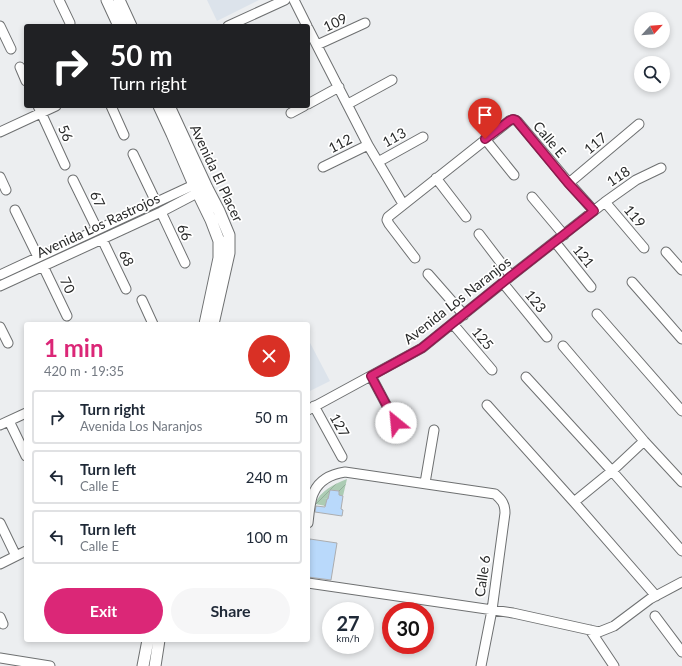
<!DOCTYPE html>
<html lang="en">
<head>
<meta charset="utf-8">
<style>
	:root { --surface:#fff; --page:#f6f6f7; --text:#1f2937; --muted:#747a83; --line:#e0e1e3; --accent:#db2777 }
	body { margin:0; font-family:Lato,sans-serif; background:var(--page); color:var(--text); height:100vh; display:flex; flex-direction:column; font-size:15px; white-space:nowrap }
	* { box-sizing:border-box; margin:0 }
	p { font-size:13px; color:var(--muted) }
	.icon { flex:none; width:22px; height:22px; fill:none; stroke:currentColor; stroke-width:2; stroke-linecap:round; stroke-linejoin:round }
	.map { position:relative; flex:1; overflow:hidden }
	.side { position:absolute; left:24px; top:322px; width:286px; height:320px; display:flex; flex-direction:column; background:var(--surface); border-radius:4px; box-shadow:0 2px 6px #0003 }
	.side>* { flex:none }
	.guide { position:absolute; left:24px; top:24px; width:286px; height:84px; border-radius:4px; box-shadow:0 2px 6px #0003; background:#202124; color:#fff; overflow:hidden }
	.needle { width:26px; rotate:64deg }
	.tools { position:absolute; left:634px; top:12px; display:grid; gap:8px }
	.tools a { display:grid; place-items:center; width:36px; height:36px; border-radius:50%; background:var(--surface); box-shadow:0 2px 6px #0003; font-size:20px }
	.speed { position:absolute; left:322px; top:602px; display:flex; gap:8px; font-size:20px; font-weight:700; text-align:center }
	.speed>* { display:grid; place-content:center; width:52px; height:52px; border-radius:50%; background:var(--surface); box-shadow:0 2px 6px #0003; line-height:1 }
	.speed small { font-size:10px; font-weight:400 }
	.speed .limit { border:6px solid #d22; background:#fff; color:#111 }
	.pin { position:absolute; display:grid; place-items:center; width:34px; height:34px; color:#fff; margin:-41px -17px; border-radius:50% 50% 50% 0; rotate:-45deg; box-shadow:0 0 4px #0007 }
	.pin .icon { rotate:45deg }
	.me { position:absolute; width:44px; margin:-22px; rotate:332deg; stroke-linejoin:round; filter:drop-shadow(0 0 3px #0008) }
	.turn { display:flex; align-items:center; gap:14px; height:84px; padding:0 20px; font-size:18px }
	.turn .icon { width:52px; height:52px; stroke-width:2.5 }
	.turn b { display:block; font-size:28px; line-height:34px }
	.round { display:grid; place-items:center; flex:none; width:42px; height:42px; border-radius:21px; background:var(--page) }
	.overview { display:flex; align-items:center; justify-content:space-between; height:68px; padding:0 20px }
	h1 { font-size:24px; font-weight:700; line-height:30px; color:var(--accent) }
	.primary-button { display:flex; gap:8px; margin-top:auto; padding:8px 20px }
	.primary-button a { flex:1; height:46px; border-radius:24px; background:var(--accent); color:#fff; font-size:16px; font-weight:700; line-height:46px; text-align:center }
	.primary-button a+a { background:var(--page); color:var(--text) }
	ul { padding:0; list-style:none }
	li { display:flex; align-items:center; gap:12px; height:54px; margin:0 8px 6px; padding:0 12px; border:2px solid var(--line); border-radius:4px }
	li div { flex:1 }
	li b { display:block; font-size:15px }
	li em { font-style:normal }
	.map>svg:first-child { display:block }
	.built { fill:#dce3eb }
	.garden { fill:url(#garden-furrows) }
	.building { fill:#b9d9fb; stroke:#acadaf }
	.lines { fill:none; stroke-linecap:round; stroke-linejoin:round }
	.minor-casing { stroke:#6e7071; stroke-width:11 }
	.tertiary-casing { stroke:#6e7071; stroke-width:13 }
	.minor { stroke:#fff; stroke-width:9 }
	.tertiary { stroke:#fff; stroke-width:11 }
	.route-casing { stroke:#8e194d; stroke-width:10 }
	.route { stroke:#db2777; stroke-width:7 }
	.labels { text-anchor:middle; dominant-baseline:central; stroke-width:3.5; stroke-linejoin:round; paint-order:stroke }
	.street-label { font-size:14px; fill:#282929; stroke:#fff }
</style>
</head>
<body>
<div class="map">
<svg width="682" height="666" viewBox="0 0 682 666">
	<defs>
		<pattern id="garden-furrows" width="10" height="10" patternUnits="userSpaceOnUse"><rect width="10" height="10" fill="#acccb4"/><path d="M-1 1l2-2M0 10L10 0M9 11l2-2" fill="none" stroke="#94af9b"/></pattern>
	</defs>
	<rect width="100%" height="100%" fill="#eceef0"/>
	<path class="built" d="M 207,0 L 259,0 L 217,21 Z
		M 308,339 L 330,381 L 308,392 Z"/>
	<path class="garden" d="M 347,479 L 343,496 L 339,495 L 339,491 L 330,490 L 328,499 L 323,498 L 327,499 L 326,506 L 315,504 C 320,491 334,484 347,479 Z"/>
	<path class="building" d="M 330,490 L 339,491 L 339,495 L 343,496 L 341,509 L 343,510 L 342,516 L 315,512 L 316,506 L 325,507 L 327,499 L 328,499 Z
		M 310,539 L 337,543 L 331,580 L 308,577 L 308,546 Z"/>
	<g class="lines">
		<defs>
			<path id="minor" d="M 59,0 L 70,23
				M 294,0 L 307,26
				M 0,26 L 11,49
				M 228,26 L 285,0
				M 308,28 L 368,145 L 403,204
				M 317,45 L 365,23
				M 20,67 L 26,81
				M 308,104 L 339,87
				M 348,104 L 392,80
				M 38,106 L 65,165
				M 111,106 L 124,135
				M 291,113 L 304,106
				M 0,132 L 56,106
				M 485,139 L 514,175
				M 133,154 L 156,202
				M 378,162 L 423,137
				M 323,167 L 368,145
				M 0,177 L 6,190
				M 436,178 L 466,217
				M 73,180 L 97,229
				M 569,183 L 639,124
				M 532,197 L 564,235
				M 605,202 L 644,248
				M 15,210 L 38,257
				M 161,212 L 185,263
				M 479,234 L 511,276
				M 102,239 L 126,289
				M 555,242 L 591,287
				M 666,252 L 682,270
				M 415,258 L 389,224 L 387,220 L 388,217 L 509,121 C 513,119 515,119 518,122 L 569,183 L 594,211
				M 43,266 L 67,316
				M 428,274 L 464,315
				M 0,275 L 200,182
				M 632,282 L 682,339
				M 503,283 L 547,337
				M 0,286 L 161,212 L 203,190
				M 142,300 L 153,324
				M 597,314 L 682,411
				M 453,324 L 492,370
				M 0,327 L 8,343
				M 563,346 L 644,441 L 682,482
				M 371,376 L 396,423
				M 526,377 L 612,471 L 682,551
				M 487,405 L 574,502 L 656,596
				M 314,406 L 342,457
				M 308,410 L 422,348 L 511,276 L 605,202 L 636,180 L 661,168
				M 9,421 L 26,456
				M 0,425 L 26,413
				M 425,483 L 434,430
				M 574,502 L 612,471 L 644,441
				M 0,523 L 16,556
				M 308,523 C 309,515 310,499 314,492 C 320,479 332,474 345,472 L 495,494 C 502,500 505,504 505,513 L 492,610 L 481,666
				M 0,564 L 26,551
				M 308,583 L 513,613 L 599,632 L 614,626 L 650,599 L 682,582
				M 655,616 L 682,652
				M 0,617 L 3,624
				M 590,630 L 614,666
				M 0,658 L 50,666"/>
			<path id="tertiary" d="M 107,0 L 119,26
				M 119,0 L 131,26
				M 159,106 L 172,134 L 194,185 L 211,220 L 219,241 L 219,258 L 205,324
				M 169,106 L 207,188 L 219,211 L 229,235 L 229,253 L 213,324
				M 143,666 L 148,640
				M 155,666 L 159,640"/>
		</defs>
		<use href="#minor" class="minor-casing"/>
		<use href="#tertiary" class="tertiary-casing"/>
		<use href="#minor" class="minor"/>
		<use href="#tertiary" class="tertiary"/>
	</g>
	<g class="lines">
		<defs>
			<path id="route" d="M 396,423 L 371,376 L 422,348 L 511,276 L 594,211 L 568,183 L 516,120 L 513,119 L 509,121 L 485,139"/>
		</defs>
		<use href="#route" class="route-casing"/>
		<use href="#route" class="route"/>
	</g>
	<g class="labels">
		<g class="street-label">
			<text transform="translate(335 22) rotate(-25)">109</text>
			<text transform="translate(66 133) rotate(66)">56</text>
			<text transform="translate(394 137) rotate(-29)">113</text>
			<text transform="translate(550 139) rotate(50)">Calle E</text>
			<text transform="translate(340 143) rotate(-27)">112</text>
			<text transform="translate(595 143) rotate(-40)">117</text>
			<text transform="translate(217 173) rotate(65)">Avenida El Placer</text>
			<text transform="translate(618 176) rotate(-34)">118</text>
			<text transform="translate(98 199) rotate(64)">67</text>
			<text transform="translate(635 216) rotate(50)">119</text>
			<text transform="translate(98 225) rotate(-25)">Avenida Los Rastrojos</text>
			<text transform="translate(185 232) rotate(64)">66</text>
			<text transform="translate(584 256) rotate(51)">121</text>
			<text transform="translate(127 258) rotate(65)">68</text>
			<text transform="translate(68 285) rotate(64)">70</text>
			<text transform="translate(457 300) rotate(-38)">Avenida Los Naranjos</text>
			<text transform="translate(536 301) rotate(51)">123</text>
			<text transform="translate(483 338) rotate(50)">125</text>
			<text transform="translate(340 425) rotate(61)">127</text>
			<text transform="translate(482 576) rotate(-82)">Calle 6</text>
		</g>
	</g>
</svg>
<div class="tools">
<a><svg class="needle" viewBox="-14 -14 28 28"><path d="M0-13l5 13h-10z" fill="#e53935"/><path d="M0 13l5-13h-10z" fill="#747a83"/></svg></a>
<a><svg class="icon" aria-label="search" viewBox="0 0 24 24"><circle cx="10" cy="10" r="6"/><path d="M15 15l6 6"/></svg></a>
</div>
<div class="speed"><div>27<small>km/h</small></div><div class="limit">30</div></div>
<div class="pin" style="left:485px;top:139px;background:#d93025"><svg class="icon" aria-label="arrive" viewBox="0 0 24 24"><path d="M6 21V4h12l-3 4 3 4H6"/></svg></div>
<svg class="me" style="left:396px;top:423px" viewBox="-20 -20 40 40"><circle r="19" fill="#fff"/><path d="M0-13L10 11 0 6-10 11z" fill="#db2777"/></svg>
<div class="guide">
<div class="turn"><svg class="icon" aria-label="right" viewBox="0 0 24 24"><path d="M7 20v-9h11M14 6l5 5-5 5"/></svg><div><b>50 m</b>Turn right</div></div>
</div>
<section class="side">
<div class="overview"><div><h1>1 min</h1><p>420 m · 19:35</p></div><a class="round" style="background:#d93025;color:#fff"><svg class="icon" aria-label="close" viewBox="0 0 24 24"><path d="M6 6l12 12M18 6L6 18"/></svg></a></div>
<ul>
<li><svg class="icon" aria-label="right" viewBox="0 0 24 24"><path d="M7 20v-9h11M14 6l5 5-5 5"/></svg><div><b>Turn right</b><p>Avenida Los Naranjos</p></div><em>50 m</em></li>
<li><svg class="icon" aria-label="left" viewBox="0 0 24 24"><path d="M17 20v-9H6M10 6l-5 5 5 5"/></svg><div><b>Turn left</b><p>Calle E</p></div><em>240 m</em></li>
<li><svg class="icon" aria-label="left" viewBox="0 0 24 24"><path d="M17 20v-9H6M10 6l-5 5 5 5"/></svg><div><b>Turn left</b><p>Calle E</p></div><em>100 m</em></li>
</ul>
<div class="primary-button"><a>Exit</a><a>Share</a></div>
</section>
</div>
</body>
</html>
